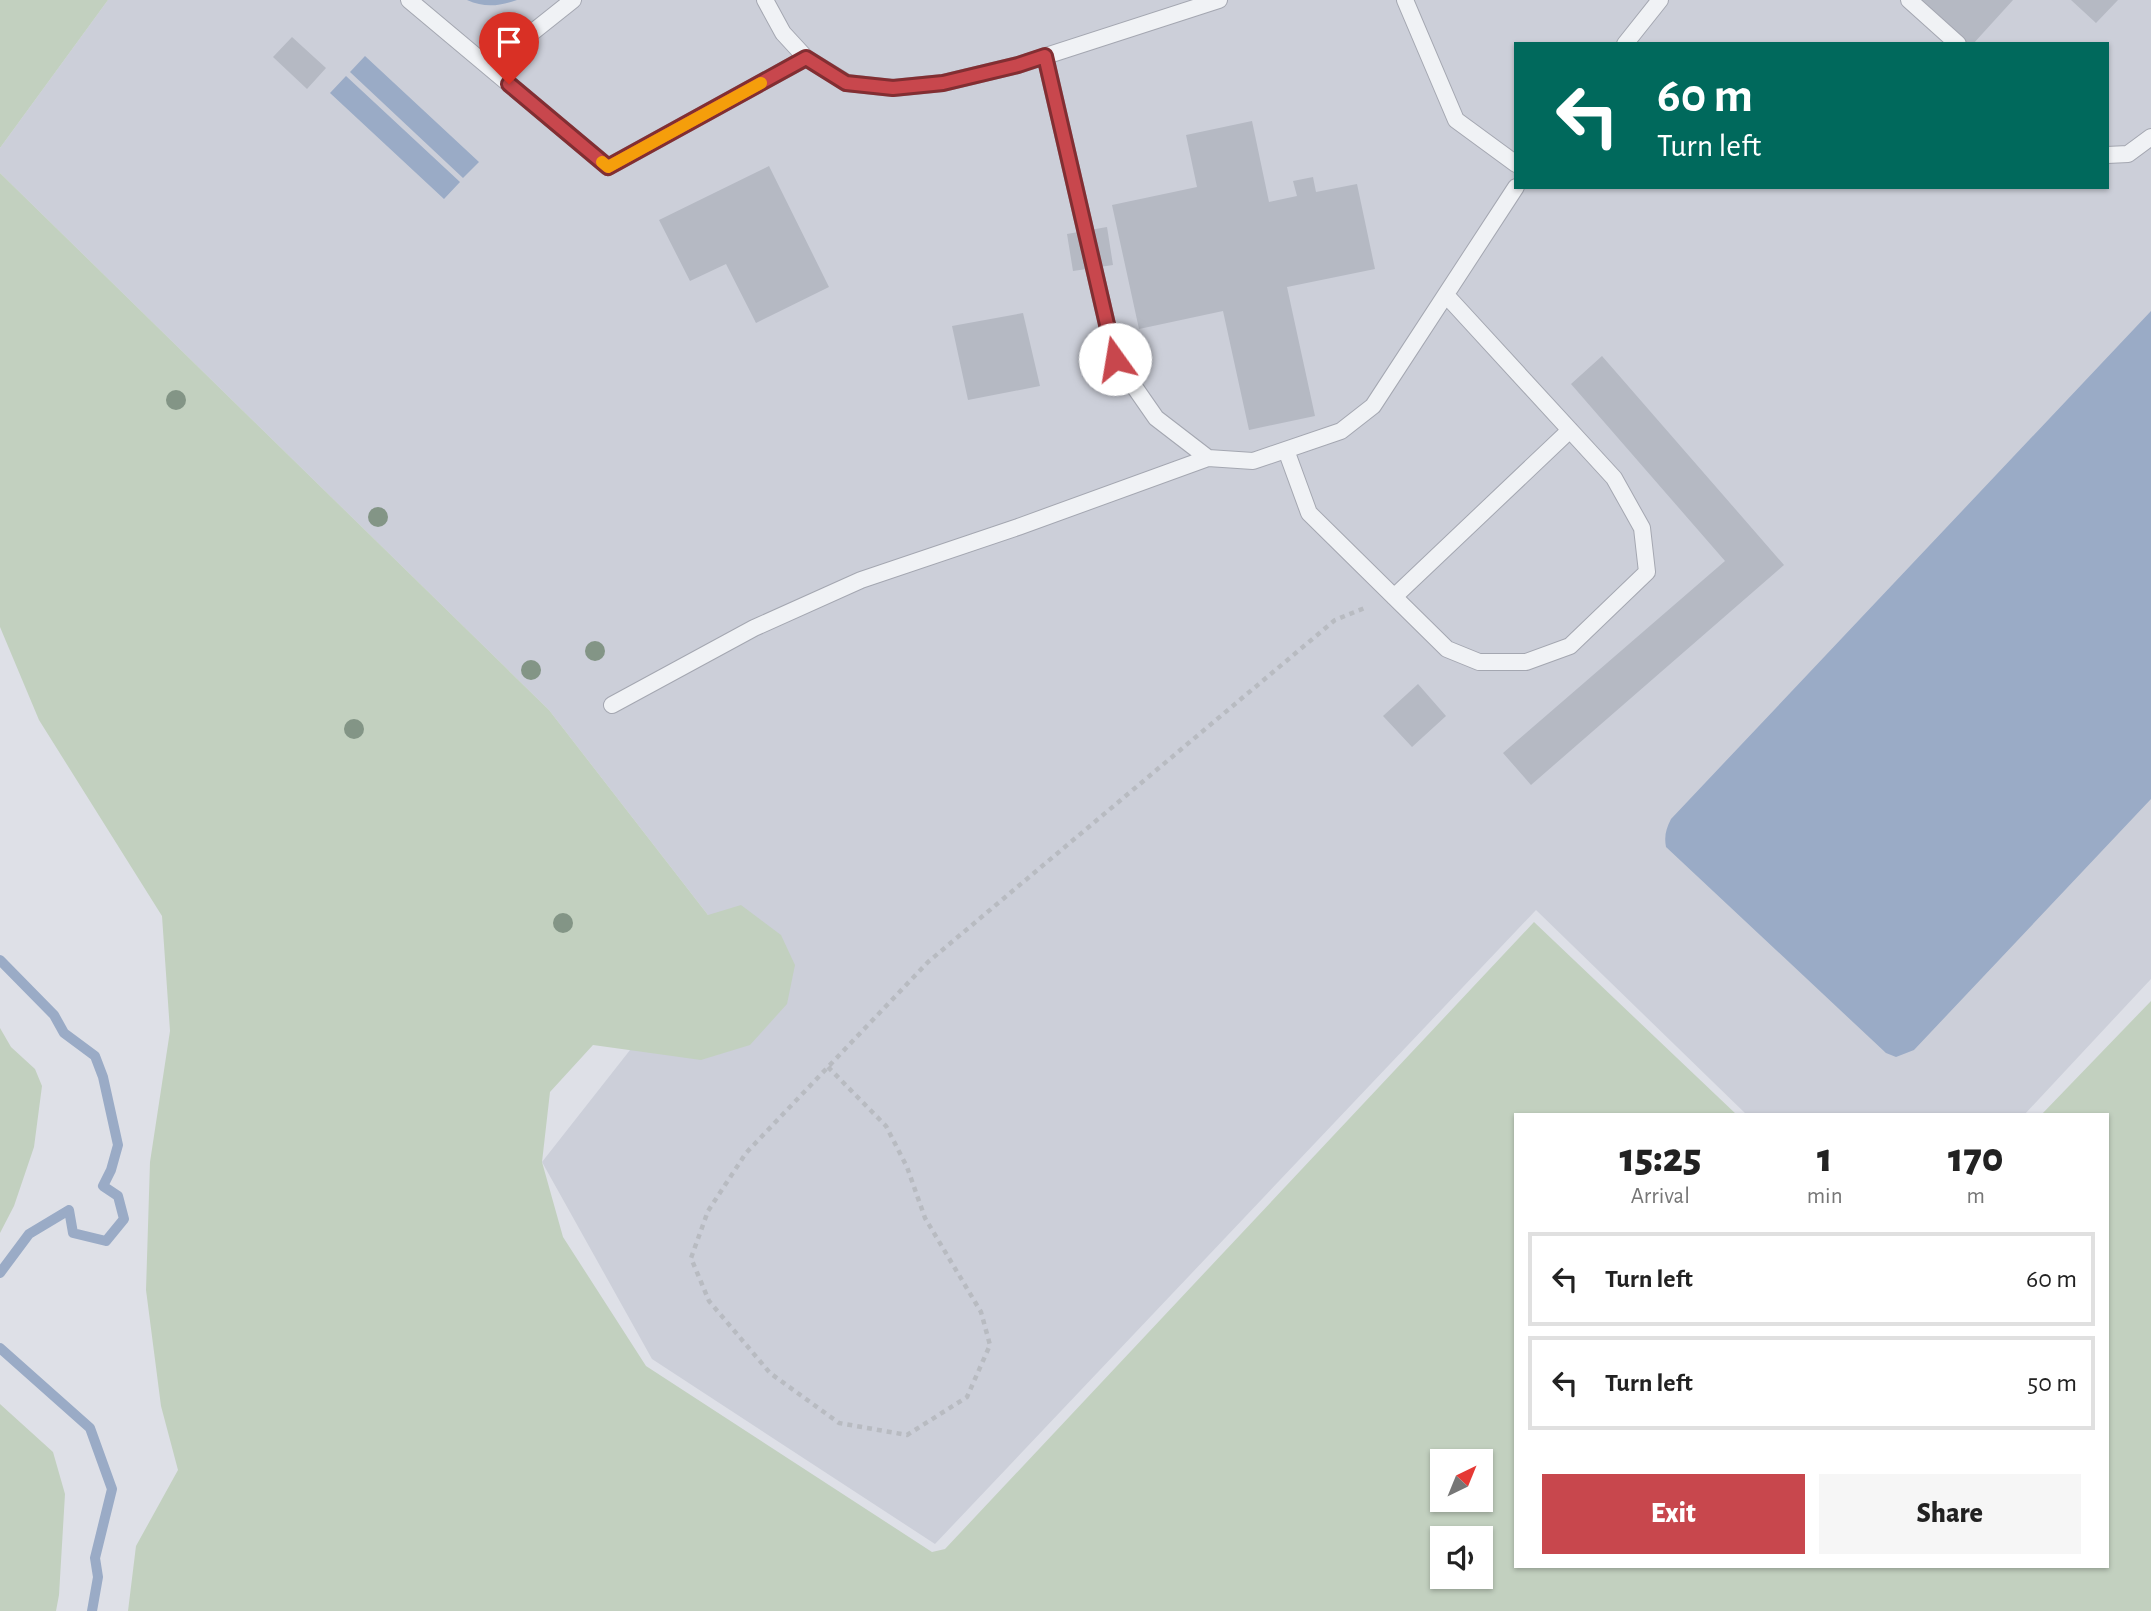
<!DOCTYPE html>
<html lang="en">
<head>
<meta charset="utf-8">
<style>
	:root { --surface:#fff; --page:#f6f6f6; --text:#222; --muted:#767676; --line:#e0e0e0; --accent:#c8474d }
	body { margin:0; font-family:"Alegreya Sans",sans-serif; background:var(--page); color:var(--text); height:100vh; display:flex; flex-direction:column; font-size:26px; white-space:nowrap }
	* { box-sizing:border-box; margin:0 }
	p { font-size:23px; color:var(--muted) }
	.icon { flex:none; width:38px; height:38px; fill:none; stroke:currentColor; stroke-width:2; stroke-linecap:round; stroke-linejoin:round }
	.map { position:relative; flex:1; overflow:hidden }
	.drawer { position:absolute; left:1514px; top:1113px; width:595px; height:455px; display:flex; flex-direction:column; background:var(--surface); border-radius:0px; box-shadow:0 2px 5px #0004 }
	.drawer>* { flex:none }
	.banner { position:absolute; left:1514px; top:42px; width:595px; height:147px; border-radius:0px; box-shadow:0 2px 5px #0004; background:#00695c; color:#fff; overflow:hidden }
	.needle { width:46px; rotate:43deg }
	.tools { position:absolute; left:1430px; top:1449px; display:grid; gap:14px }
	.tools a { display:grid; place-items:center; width:63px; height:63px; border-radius:0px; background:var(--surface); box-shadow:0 2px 5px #0004; font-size:35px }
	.pin { position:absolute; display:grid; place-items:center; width:60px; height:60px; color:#fff; margin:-72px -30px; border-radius:50% 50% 50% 0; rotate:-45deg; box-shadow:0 0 7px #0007 }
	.pin .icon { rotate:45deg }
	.me { position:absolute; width:77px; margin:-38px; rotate:347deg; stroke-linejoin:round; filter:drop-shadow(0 0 5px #0008) }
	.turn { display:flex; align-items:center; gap:24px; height:147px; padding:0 28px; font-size:32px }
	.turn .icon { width:91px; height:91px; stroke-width:2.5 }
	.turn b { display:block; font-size:49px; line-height:60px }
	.eta { display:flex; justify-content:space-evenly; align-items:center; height:119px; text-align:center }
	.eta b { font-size:42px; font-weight:800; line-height:49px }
	.action { display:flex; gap:14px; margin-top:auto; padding:14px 28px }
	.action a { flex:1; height:80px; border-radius:0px; background:var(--accent); color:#fff; font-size:28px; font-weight:800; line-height:80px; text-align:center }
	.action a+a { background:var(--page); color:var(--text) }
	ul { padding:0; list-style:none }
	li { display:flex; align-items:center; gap:21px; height:94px; margin:0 14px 10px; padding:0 14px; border:4px solid var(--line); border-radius:0px }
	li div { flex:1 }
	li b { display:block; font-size:26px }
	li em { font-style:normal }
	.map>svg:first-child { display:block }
	.built { fill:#cccfd9; fill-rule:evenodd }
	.green { fill:#c2d0bf; fill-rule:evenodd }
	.water { fill:#9aabc6 }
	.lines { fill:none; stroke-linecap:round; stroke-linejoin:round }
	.stream { stroke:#9aabc6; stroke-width:10 }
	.building { fill:#b5b9c3 }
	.lane-casing { stroke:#a4a7b1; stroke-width:18 }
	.path { stroke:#b8bbc1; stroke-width:4.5; stroke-dasharray:5 5; stroke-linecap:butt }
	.lane { stroke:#f0f2f5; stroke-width:16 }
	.tree { fill:#839586 }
	.route-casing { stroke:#822e32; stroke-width:18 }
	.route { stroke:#c8474d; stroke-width:12 }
	.slow { stroke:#f59e0b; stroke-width:12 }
</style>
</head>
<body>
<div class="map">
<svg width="2151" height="1611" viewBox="0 0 2151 1611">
	<rect width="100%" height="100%" fill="#dee0e7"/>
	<path class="built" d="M 108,0 L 2151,0 L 2151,979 L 2024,1115 L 1747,1115 L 1536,910 L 935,1544 L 652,1359 L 542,1162 L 722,933 L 549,710 L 0,173 L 0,148 ZM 1516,44 L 2107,44 L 2107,187 L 1516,187 Z"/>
	<path class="green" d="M 0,0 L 108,0 L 0,148 Z
		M 0,173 L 549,710 L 708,915 L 741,905 L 781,935 L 795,965 L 787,1004 L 750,1045 L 701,1060 L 593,1045 L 550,1092 L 542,1162 L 563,1237 L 646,1366 L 932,1552 L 945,1549 L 1534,922 L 1737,1115 L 1516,1115 L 1516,1566 L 2107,1566 L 2107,1115 L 2041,1115 L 2151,1001 L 2151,1611 L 128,1611 L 136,1546 L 178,1470 L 161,1406 L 146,1290 L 150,1162 L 170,1031 L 162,916 L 39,720 L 0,627 ZM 1480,1461 L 1480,1500 L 1442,1500 L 1442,1461 ZM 1480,1538 L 1480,1577 L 1442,1577 L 1442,1538 Z
		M 0,1028 L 11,1047 L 35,1069 L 42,1086 L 34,1147 L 14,1206 L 0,1233 Z
		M 0,1404 L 53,1452 L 65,1494 L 59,1595 L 56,1611 L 0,1611 Z"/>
	<path class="water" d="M 467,0 L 517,0 C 499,6 485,8 467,0 Z
		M 365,56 L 479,162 L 463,178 L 350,72 Z
		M 346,76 L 460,182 L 444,199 L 330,93 Z
		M 2151,311 L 2151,799 L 1914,1050 L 1896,1057 L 1886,1053 L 1666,847 C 1664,836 1666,829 1671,819 Z"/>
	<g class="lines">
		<path class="stream" d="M 0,960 L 54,1015 L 64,1033 L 95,1056 L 103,1077 L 118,1145 L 111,1170 L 103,1186 L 118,1196 L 124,1219 L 106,1241 L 73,1233 L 69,1210 L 29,1234 L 0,1273
			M 0,1348 L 90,1428 L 112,1489 L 95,1558 L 98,1577 L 92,1611"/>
	</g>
	<path class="building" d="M 1919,0 L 2013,0 L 1973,44 L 1966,44 Z
		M 2071,0 L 2118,0 L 2096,23 Z
		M 292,37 L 326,68 L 307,89 L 273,57 Z
		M 1252,121 L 1269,202 L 1297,196 L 1293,181 L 1313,177 L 1316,192 L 1357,184 L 1375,269 L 1287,287 L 1315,416 L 1249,430 L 1223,311 L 1139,329 L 1112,205 L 1197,187 L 1186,135 Z
		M 769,166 L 829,287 L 756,323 L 726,264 L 690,281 L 659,220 Z
		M 1107,227 L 1113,265 L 1073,271 L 1067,234 Z
		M 1023,313 L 1040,386 L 968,400 L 952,326 Z
		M 1602,356 L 1784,565 L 1531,785 L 1503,753 L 1725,561 L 1571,384 Z
		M 1418,684 L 1446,716 L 1412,747 L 1383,716 Z"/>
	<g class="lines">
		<defs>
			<path id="lane" d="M 409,0 L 608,167 L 806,58
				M 765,0 L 783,33 L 806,58 L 847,83 L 893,88 L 943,83 L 1018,65 L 1219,0
				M 1405,0 L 1456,120 L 1516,164
				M 1909,0 L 1958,44
				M 1625,44 L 1660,0
				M 1045,56 L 1115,359 L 1156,418 L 1208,458 L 1253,461 L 1341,431 L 1373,406 L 1516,187
				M 489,67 L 573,0
				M 2107,155 L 2128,154 L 2151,137
				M 1286,450 L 1309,513 L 1447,649 L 1479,662 L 1526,662 L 1570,646 L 1647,572 L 1642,528 L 1614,478 L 1446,295
				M 1394,597 L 1570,430
				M 612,705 L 754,628 L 861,580 L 1018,527 L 1208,458"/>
		</defs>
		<use href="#lane" class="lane-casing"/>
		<path class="path" d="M 828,1067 L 886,1126 L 907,1167 L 925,1218 L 981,1312 L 990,1345 L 967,1397 L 907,1435 L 839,1423 L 770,1373 L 709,1301 L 691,1258 L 708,1211 L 746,1153 L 928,962 L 1335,620 L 1367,607"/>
		<use href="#lane" class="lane"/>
	</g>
	<g class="tree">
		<circle cx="176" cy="400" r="10"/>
		<circle cx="378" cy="517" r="10"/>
		<circle cx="595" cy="651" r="10"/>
		<circle cx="531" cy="670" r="10"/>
		<circle cx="354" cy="729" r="10"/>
		<circle cx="563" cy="923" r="10"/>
	</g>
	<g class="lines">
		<defs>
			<path id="route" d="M 509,84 L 608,167 L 806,58 L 846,83 L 893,88 L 943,83 L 1018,65 L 1045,56 L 1115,359"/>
		</defs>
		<use href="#route" class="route-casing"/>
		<use href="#route" class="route"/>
		<path class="slow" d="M 602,162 L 608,167 L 761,83"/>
	</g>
</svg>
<div class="tools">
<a><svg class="needle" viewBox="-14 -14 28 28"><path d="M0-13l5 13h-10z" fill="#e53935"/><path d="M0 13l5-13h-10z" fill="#767676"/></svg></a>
<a><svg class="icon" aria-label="sound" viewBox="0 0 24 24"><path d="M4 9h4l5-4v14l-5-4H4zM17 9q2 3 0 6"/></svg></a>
</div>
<div class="pin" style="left:509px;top:84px;background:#d93025"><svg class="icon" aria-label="arrive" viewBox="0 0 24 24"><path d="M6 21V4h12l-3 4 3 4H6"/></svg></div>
<svg class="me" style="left:1115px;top:359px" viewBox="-20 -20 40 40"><circle r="19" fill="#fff"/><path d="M0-13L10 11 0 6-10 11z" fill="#c8474d"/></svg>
<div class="banner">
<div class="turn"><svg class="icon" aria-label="left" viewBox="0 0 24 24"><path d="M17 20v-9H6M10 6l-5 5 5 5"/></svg><div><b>60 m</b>Turn left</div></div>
</div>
<section class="drawer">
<div class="eta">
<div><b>15:25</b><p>Arrival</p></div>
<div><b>1</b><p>min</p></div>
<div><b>170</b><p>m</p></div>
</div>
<ul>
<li><svg class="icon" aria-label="left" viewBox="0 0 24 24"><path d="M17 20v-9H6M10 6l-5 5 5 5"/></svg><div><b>Turn left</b></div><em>60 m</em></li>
<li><svg class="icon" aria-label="left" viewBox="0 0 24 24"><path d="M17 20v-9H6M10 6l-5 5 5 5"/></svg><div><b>Turn left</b></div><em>50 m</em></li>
</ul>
<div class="action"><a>Exit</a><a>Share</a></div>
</section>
</div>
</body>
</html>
